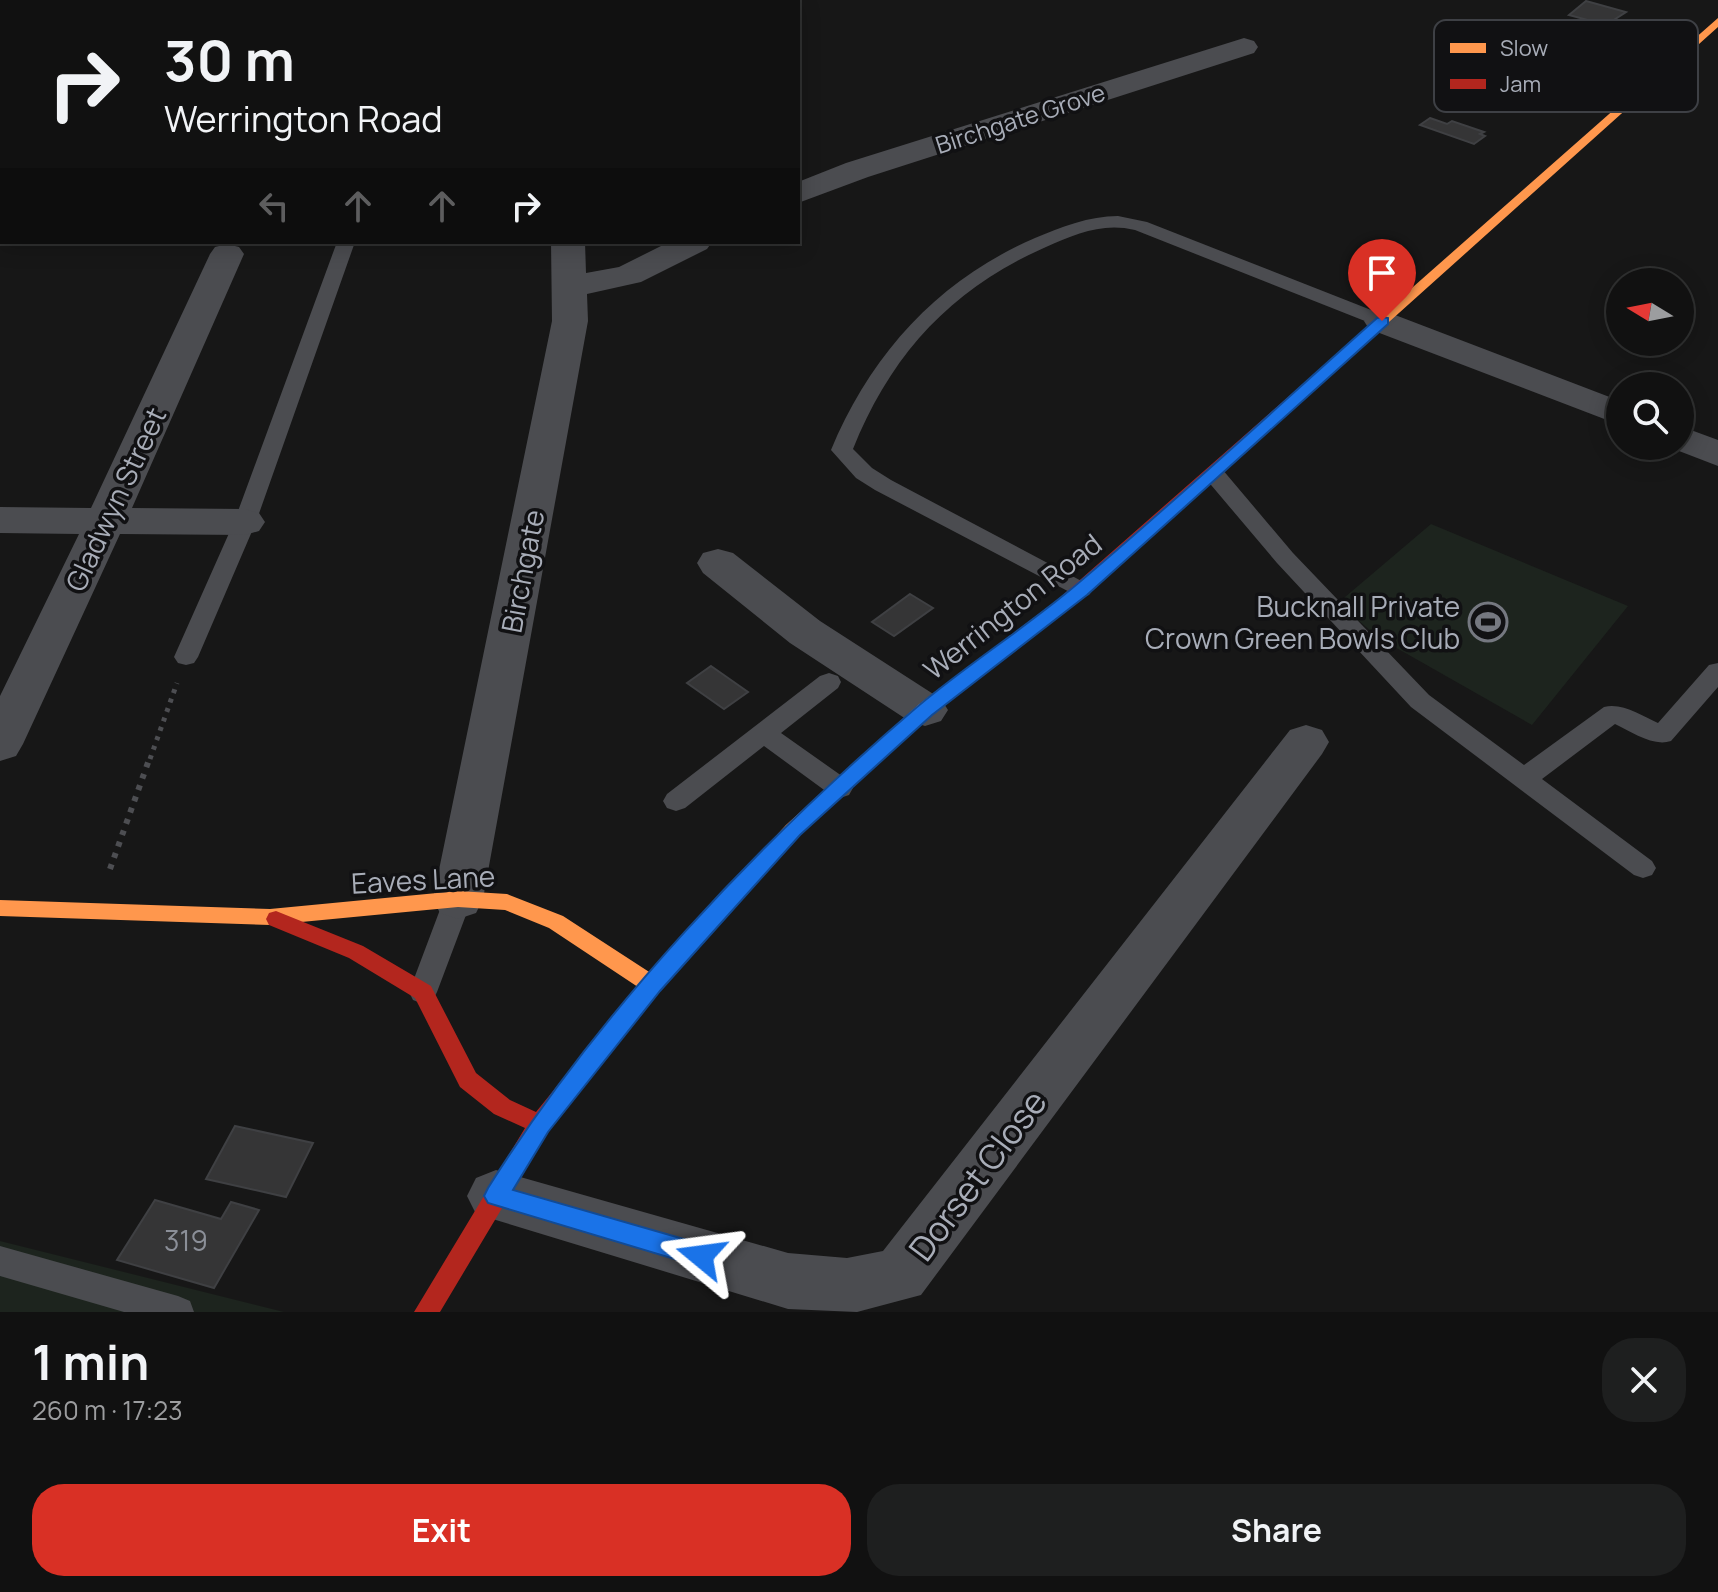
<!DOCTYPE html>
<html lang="en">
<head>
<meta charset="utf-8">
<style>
	:root { --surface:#111; --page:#1e1f1f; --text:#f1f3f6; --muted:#9c9d9f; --line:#303131; --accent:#d93025 }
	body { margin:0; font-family:Manrope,sans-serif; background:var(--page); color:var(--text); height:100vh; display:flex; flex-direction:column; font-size:30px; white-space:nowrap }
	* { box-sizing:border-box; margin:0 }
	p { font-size:26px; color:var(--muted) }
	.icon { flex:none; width:44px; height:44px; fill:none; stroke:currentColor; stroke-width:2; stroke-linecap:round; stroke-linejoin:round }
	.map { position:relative; height:1312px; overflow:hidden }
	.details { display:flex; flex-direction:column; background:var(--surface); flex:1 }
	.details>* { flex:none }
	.top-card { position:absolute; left:0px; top:0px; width:800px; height:244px; box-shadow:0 4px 20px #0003,0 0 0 2px var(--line); background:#111; color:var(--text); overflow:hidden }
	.needle { width:52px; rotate:280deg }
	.controls { position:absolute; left:1606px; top:268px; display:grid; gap:16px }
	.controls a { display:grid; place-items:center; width:88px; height:88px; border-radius:50%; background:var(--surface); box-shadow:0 4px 20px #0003,0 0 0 2px var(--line); font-size:40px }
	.pin { position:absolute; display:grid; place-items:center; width:68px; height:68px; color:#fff; margin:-82px -34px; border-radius:50% 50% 50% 0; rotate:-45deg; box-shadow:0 0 8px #0007 }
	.pin .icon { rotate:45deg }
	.me { position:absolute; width:88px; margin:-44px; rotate:286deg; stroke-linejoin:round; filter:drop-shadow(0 0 6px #0008) }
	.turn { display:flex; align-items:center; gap:28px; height:168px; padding:0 32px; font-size:36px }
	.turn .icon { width:104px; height:104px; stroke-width:2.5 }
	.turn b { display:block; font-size:56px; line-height:68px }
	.lanes { display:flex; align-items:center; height:76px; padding:0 32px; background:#0003; justify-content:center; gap:40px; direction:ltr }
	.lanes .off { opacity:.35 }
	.round { display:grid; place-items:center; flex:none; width:84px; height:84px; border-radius:32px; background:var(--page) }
	.headline { display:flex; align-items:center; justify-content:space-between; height:136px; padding:0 32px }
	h1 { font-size:48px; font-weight:700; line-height:60px }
	.primary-button { display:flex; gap:16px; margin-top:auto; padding:16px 32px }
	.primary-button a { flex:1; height:92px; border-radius:32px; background:var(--accent); color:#fff; font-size:32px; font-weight:700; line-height:92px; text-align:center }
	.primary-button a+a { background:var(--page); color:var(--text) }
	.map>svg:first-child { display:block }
	.green { fill:#1d241e }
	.building { fill:#353536; stroke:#3f4043; stroke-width:2 }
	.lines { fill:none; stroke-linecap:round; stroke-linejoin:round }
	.path-far1 { stroke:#4d4e52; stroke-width:5; stroke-dasharray:4 6; stroke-linecap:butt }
	.path { stroke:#4d4e52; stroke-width:6; stroke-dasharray:5 7; stroke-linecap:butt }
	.lane { fill:#4b4c50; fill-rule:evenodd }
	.street { fill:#4b4c50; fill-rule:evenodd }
	.slow { fill:#ff974d; fill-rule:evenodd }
	.jam { fill:#b3261e; fill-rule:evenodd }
	.route { fill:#1a73e8; stroke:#114b97; stroke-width:2 }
	.labels { text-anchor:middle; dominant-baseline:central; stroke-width:7; stroke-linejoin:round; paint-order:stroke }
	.far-street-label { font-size:24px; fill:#a8adb8; stroke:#111113 }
	.street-label { font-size:28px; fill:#a8adb8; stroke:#111113 }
	.poi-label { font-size:28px; fill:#a8adb8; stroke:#111113; text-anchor:end }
	.near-number-label { font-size:28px; fill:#8b8f98 }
	.near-street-label { font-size:34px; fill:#a8adb8; stroke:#111113 }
	.key { fill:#111113; stroke:#3e4045; stroke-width:2 }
	.key-label { font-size:22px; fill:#a8adb8 }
</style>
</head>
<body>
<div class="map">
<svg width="1718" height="1312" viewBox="0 0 1718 1312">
	<rect width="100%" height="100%" fill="#171717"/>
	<path class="green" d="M 1431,524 L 1628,606 L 1532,725 L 1379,638 L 1338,603 Z
		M 0,1241 L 284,1312 L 0,1312 Z"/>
	<path class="building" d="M 1586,1 L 1626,12 L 1606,25 L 1569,15 Z
		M 1430,118 L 1447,124 L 1452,121 L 1484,132 L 1480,134 L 1485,136 L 1474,144 L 1420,125 Z
		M 910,594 L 933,608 L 894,636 L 872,622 Z
		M 711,666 L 748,692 L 724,709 L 687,683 Z
		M 235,1126 L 313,1143 L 286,1197 L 206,1179 Z
		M 155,1200 L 221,1219 L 231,1202 L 259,1210 L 214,1288 L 117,1260 Z"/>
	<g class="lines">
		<path class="path-far1" d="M 150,759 L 177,683"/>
		<path class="path" d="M 110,869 L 150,757"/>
		<path class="lane" d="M 1118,216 L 1147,222 L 1389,317 L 1392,321 L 1382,327 L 1375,325 L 1135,230 C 1103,222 1075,234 1046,247 C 952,288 891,354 853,449 L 872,468 L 891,480 L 1089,585 L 1093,590 L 1089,595 L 1081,598 L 875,490 L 856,478 L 831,450 C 871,354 938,280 1035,238 C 1061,227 1089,216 1118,216 Z
			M 337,242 L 355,242 L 256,522 L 198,657 L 194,663 L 186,665 L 178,663 L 174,657 L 234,522 Z
			M 1214,467 L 1222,469 L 1293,553 L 1429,695 L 1524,765 L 1604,707 C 1622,702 1642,716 1658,723 L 1709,665 L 1718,663 L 1718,687 L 1671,741 C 1653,747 1632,732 1615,724 L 1542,779 L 1652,861 L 1656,868 L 1652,875 L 1643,878 L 1634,875 L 1411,707 L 1277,563 L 1206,479 L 1203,474 Z
			M 829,673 L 838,676 L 841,682 L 838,688 L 781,733 L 849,781 L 853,788 L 849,795 L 840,798 L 831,795 L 764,746 L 685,808 L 676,811 L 667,808 L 663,801 L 667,794 L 820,676 Z
			M 458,888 L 468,891 L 472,899 L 437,992 L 433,1000 L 423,1004 L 413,1000 L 409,992 L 444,899 L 448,891 Z
			M 0,1246 L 178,1296 L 190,1301 L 194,1312 L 124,1312 L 0,1276 Z"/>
		<path class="street" d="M 1244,38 L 1254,41 L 1258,47 L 1254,53 L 868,177 L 798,203 L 798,182 L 846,163 Z
			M 551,242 L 585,242 L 586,273 L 619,267 L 669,242 L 712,242 L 707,249 L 641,282 L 587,294 L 588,321 L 483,899 L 476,913 L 458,919 L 440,913 L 433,899 L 552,321 Z
			M 227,244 L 239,247 L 244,254 L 132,508 L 245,509 L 259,513 L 265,522 L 259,531 L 245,535 L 120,534 L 23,744 L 16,756 L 0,761 L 0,696 L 79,534 L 0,533 L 0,507 L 91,508 L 210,254 L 215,247 Z
			M 1382,310 L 1620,401 L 1620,425 L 1369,329 L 1364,321 L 1369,313 Z
			M 1680,426 L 1718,440 L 1718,466 L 1666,446 L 1680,446 Z
			M 718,549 L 733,553 L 820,621 L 941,699 L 948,710 L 941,721 L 925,726 L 909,721 L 790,643 L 703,573 L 697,563 L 703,553 Z
			M 1306,725 L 1322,730 L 1329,742 L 1322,754 L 921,1295 L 857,1312 L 788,1309 L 476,1214 L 467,1196 L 476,1178 L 496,1170 L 788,1253 L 847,1258 L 883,1251 L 1290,730 Z"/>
		<path class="slow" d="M 1718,18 L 1718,27 L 1322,382 L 1312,382 L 1312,376 Z
			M 1062,599 L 1068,601 L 1071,605 L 1068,609 L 932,715 L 800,835 L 710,935 L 703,937 L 696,935 L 693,929 L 696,923 L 786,825 L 918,705 L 1056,601 Z
			M 458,891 L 507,894 L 563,916 L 660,979 L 663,985 L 660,991 L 652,994 L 644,991 L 549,928 L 505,910 L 458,907 L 270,925 L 0,916 L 0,900 L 270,909 Z"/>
		<path class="jam" d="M 1317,374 L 1322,376 L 1322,382 L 1068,609 L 1056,609 L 1053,605 L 1056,601 L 1312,376 Z
			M 276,911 L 363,946 L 431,986 L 476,1073 L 510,1100 L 536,1112 L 644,979 L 696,923 L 703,921 L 710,923 L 713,929 L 660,991 L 548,1131 L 440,1312 L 414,1312 L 525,1128 L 494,1114 L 460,1087 L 415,998 L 349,958 L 269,925 L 266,919 L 269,913 Z"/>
	</g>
	<path class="route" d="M 1382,317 L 1388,318 L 1388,324 L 1087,595 L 932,715 L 800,835 L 660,991 L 548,1132 L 513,1190 L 701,1244 L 709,1248 L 713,1256 L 709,1264 L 701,1267 L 488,1203 L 484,1196 L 488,1188 C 598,1012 759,842 917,707 C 968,664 1025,628 1076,585 C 1179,498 1277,407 1377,318 Z"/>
	<defs>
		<symbol id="stadium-ring" viewBox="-11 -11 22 22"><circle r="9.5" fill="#111113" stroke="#757880" stroke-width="1.5"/><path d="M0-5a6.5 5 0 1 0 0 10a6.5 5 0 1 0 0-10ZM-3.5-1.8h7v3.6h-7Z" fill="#757880"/></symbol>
	</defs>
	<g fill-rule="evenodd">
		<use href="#stadium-ring" x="1466" y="600" width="44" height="44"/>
	</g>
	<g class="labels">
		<g class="far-street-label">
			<text transform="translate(1020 118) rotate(-18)">Birchgate Grove</text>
		</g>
		<g class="street-label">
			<text transform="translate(115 499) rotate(-65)">Gladwyn Street</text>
			<text transform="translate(522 571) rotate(-79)">Birchgate</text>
			<text transform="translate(1012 606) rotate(-38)">Werrington Road</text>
			<text transform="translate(423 879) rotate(-3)">Eaves Lane</text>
		</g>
		<g class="poi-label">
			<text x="1460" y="606">Bucknall Private<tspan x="1460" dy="32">Crown Green Bowls Club</tspan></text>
		</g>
		<g class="near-number-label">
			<text x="186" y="1240">319</text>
		</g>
		<g class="near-street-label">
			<text transform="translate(977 1175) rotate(-53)">Dorset Close</text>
		</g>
	</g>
	<rect x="1434" y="20" width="264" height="92" rx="12" class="key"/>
	<rect x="1450" y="43" width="36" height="10" fill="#ff974d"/>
	<rect x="1450" y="79" width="36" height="10" fill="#b3261e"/>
	<g class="key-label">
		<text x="1500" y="56">Slow</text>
		<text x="1500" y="92">Jam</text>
	</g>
</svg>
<div class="controls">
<a><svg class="needle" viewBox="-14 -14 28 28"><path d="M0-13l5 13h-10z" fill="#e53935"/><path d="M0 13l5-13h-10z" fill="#9c9d9f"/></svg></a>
<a><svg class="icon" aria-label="search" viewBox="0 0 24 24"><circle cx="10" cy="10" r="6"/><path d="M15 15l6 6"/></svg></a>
</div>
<div class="pin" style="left:1382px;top:321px;background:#d93025"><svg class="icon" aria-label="arrive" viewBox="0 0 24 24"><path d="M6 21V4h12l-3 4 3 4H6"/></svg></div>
<svg class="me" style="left:701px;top:1256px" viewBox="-20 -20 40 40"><path d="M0-17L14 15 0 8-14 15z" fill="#1a73e8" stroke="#fff" stroke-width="4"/></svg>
<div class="top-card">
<div class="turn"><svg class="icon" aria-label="right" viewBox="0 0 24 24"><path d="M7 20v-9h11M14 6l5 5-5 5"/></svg><div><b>30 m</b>Werrington Road</div></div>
<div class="lanes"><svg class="icon off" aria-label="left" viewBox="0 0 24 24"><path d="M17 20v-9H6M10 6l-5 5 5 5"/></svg><svg class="icon off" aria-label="ahead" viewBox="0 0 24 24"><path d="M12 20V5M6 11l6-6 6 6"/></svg><svg class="icon off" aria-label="ahead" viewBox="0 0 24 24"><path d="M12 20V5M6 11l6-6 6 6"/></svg><svg class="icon" aria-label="right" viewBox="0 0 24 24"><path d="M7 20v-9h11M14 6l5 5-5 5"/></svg></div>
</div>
</div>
<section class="details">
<div class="headline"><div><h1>1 min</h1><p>260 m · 17:23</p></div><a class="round"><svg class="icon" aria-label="close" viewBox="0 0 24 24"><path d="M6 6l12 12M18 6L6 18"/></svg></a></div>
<div class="primary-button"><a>Exit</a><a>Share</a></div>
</section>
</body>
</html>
